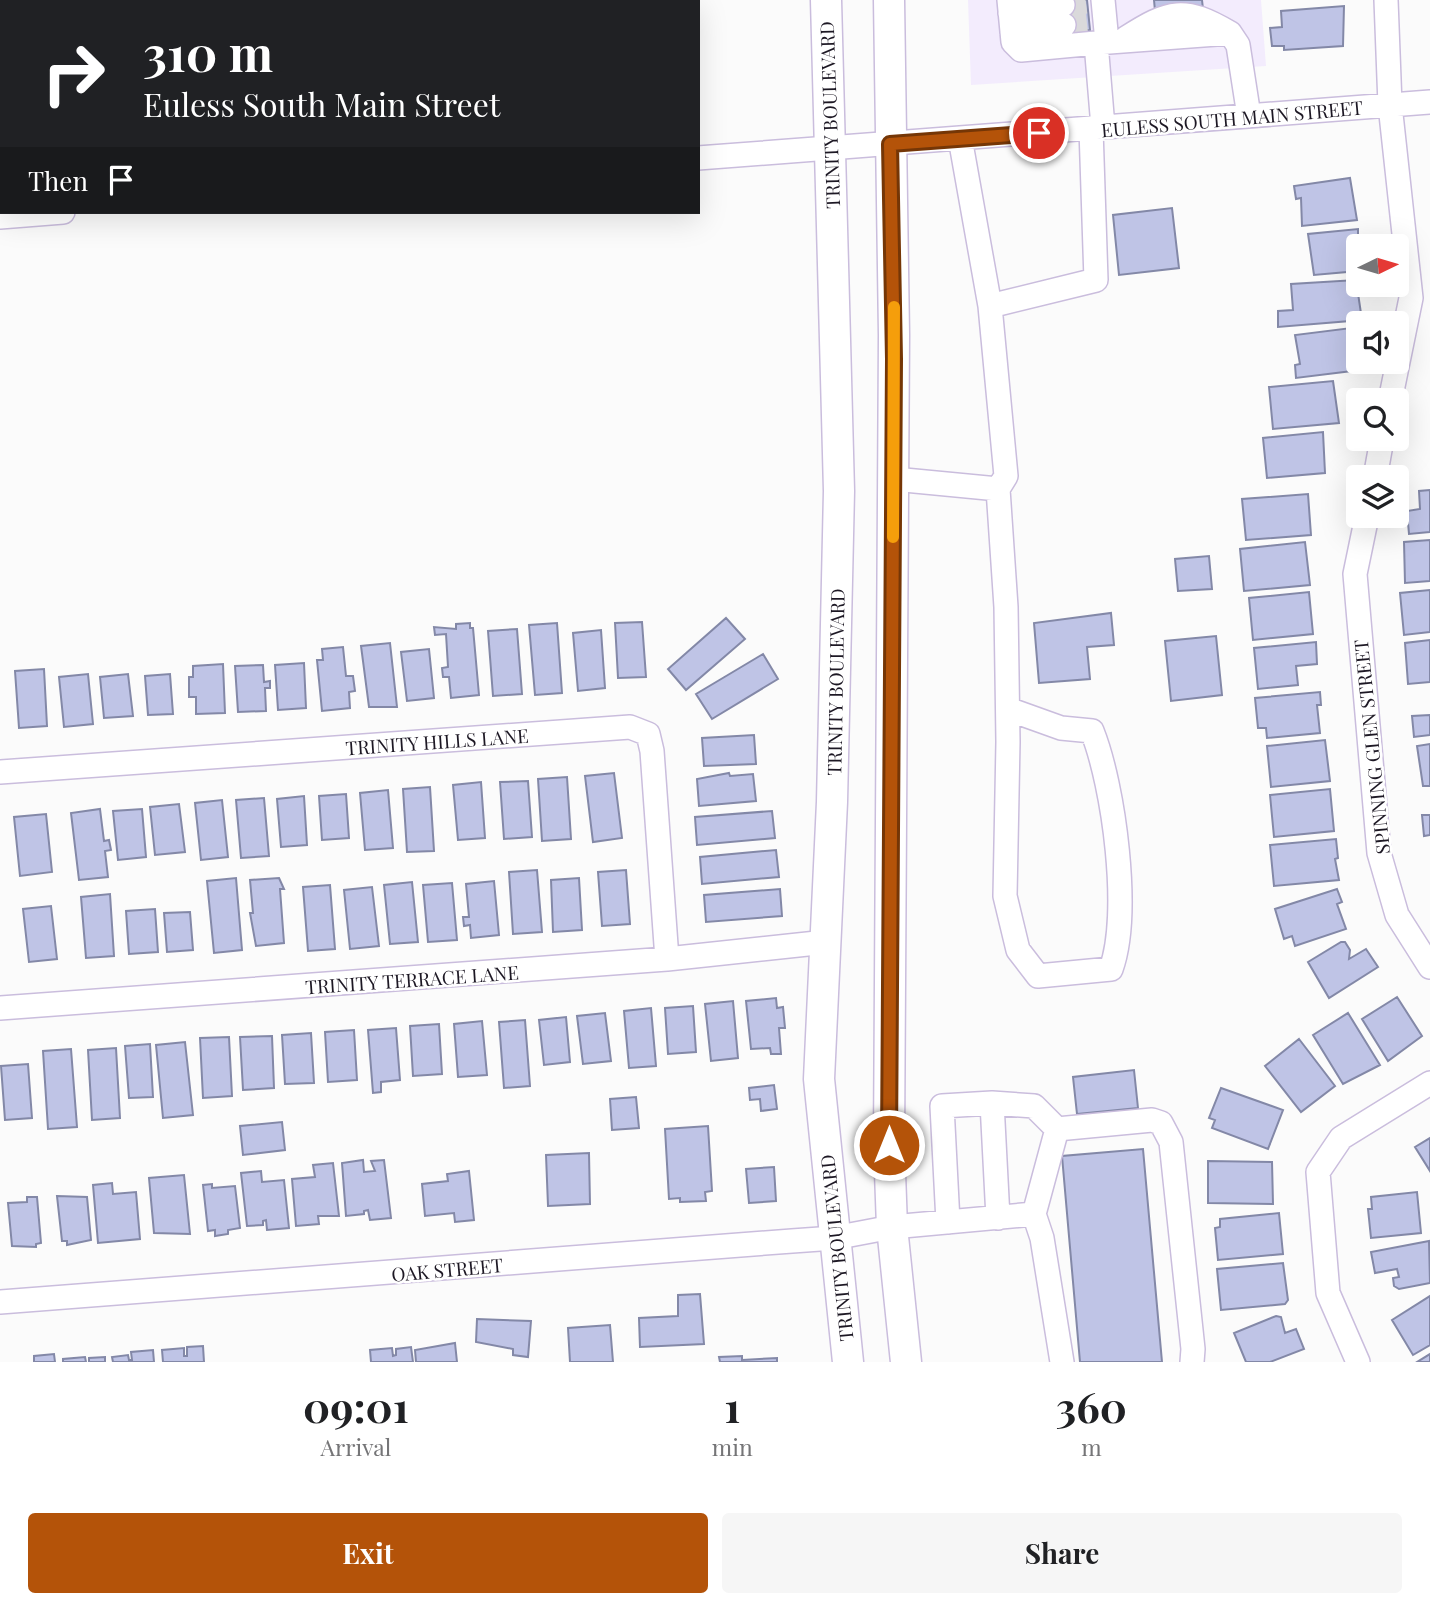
<!DOCTYPE html>
<html lang="en">
<head>
<meta charset="utf-8">
<style>
	:root { --surface:#fff; --page:#f6f6f6; --text:#202124; --muted:#757577; --accent:#b45309 }
	body { margin:0; font-family:"Playfair Display",serif; background:var(--page); color:var(--text); height:100vh; display:flex; flex-direction:column; font-size:26px; white-space:nowrap }
	* { box-sizing:border-box; margin:0 }
	p { font-size:23px; color:var(--muted) }
	.icon { flex:none; width:38px; height:38px; fill:none; stroke:currentColor; stroke-width:2; stroke-linecap:round; stroke-linejoin:round }
	.map { position:relative; height:1362px; overflow:hidden }
	.panel { display:flex; flex-direction:column; background:var(--surface); flex:1 }
	.panel>* { flex:none }
	.hud { position:absolute; left:0px; top:0px; width:700px; height:214px; box-shadow:0 7px 28px #0002; background:#202124; color:#fff; overflow:hidden }
	.needle { width:46px; rotate:85deg }
	.controls { position:absolute; left:1346px; top:234px; display:grid; gap:14px }
	.controls a { display:grid; place-items:center; width:63px; height:63px; border-radius:7px; background:var(--surface); box-shadow:0 7px 28px #0002; font-size:35px }
	.pin { position:absolute; display:grid; place-items:center; width:60px; height:60px; color:#fff; margin:-30px; border:4px solid #fff; border-radius:50%; box-shadow:0 2px 7px #0007 }
	.me { position:absolute; width:77px; margin:-38px; rotate:0deg; stroke-linejoin:round; filter:drop-shadow(0 0 5px #0008) }
	.turn { display:flex; align-items:center; gap:24px; height:147px; padding:0 28px; font-size:32px }
	.turn .icon { width:91px; height:91px; stroke-width:2.5 }
	.turn b { display:block; font-size:49px; line-height:60px }
	.then { display:flex; align-items:center; height:66px; padding:0 28px; background:#0003; gap:14px; font-size:26px }
	.eta { display:flex; justify-content:space-evenly; align-items:center; height:119px; text-align:center }
	.eta b { font-size:42px; font-weight:700; line-height:49px }
	.primary-button { display:flex; gap:14px; margin-top:auto; padding:14px 28px }
	.primary-button a { flex:1; height:80px; border-radius:7px; background:var(--accent); color:#fff; font-size:28px; font-weight:700; line-height:80px; text-align:center }
	.primary-button a+a { background:var(--page); color:var(--text) }
	.map>svg:first-child { display:block }
	.built { fill:#f3ecfd }
	.building { fill:#bfc4e6; stroke:#8388a7; stroke-width:2 }
	.lines { fill:none; stroke-linecap:round; stroke-linejoin:round }
	.minor-tunnel { stroke:#dad9db; stroke-width:23; stroke-dasharray:23 11; stroke-linecap:butt }
	.minor-casing { stroke:#cabddd; stroke-width:26 }
	.major-casing { stroke:#cabddd; stroke-width:33 }
	.minor { stroke:#fff; stroke-width:23 }
	.major { stroke:#fff; stroke-width:30 }
	.route-casing { stroke:#753606; stroke-width:18 }
	.route { stroke:#b45309; stroke-width:12 }
	.slow { stroke:#f59e0b; stroke-width:12 }
	.labels { text-anchor:middle; dominant-baseline:central; stroke-width:5; stroke-linejoin:round; paint-order:stroke }
	.street-label { font-size:19px; fill:#1d1824; stroke:#fff }
</style>
</head>
<body>
<div class="map">
<svg width="1430" height="1362" viewBox="0 0 1430 1362">
	<rect width="100%" height="100%" fill="#fbfbfb"/>
	<path class="built" d="M 968,0 L 1261,0 L 1266,66 L 971,85 Z"/>
	<path class="building" d="M 194,0 L 258,0 L 258,2 L 194,2 Z
		M 1062,0 L 1087,0 L 1090,30 L 1065,32 Z
		M 1154,0 L 1202,0 L 1203,9 L 1155,11 Z
		M 1344,6 L 1343,46 L 1284,50 L 1284,46 L 1272,46 L 1270,28 L 1282,27 L 1281,11 Z
		M 0,56 L 2,56 L 2,120 L 0,120 Z
		M 1350,178 L 1357,220 L 1302,226 L 1301,198 L 1296,199 L 1294,186 Z
		M 1172,208 L 1179,268 L 1119,275 L 1113,215 Z
		M 1358,229 L 1358,271 L 1314,275 L 1308,234 Z
		M 1356,280 L 1362,320 L 1278,327 L 1278,311 L 1293,310 L 1291,284 Z
		M 1351,328 L 1353,351 L 1350,352 L 1355,368 L 1352,371 L 1296,378 L 1295,365 L 1300,364 L 1295,335 Z
		M 1333,381 L 1339,423 L 1273,429 L 1269,387 Z
		M 1323,432 L 1325,473 L 1267,478 L 1263,438 Z
		M 1430,490 L 1430,532 L 1409,534 L 1407,511 L 1420,509 L 1419,491 Z
		M 1308,494 L 1311,535 L 1246,540 L 1242,499 Z
		M 1430,540 L 1430,581 L 1405,583 L 1404,542 Z
		M 1305,542 L 1310,585 L 1244,591 L 1240,549 Z
		M 1209,556 L 1212,589 L 1178,591 L 1175,559 Z
		M 1430,590 L 1430,632 L 1404,635 L 1400,593 Z
		M 1309,592 L 1313,634 L 1253,640 L 1249,598 Z
		M 1111,613 L 1114,645 L 1087,647 L 1090,679 L 1039,683 L 1034,623 Z
		M 726,618 L 745,639 L 686,690 L 668,669 Z
		M 642,622 L 646,677 L 618,678 L 615,623 Z
		M 470,623 L 470,628 L 473,628 L 479,695 L 451,698 L 449,677 L 443,677 L 442,668 L 448,667 L 446,634 L 435,635 L 434,627 L 456,629 L 456,624 Z
		M 557,623 L 562,693 L 535,695 L 529,625 Z
		M 517,629 L 522,694 L 493,696 L 488,631 Z
		M 601,630 L 605,688 L 578,691 L 573,633 Z
		M 1216,636 L 1222,695 L 1171,701 L 1165,641 Z
		M 1430,640 L 1430,682 L 1408,684 L 1405,643 Z
		M 1316,642 L 1317,664 L 1296,666 L 1298,685 L 1258,689 L 1254,648 Z
		M 390,643 L 397,707 L 369,707 L 361,646 Z
		M 343,647 L 346,676 L 353,676 L 355,691 L 349,692 L 350,708 L 322,711 L 317,660 L 323,660 L 322,649 Z
		M 429,649 L 434,698 L 407,701 L 401,652 Z
		M 763,654 L 778,679 L 712,719 L 696,694 Z
		M 304,663 L 306,708 L 278,710 L 275,665 Z
		M 223,664 L 225,713 L 196,714 L 196,697 L 189,697 L 189,677 L 193,677 L 193,666 Z
		M 263,665 L 264,682 L 270,681 L 270,688 L 265,688 L 266,711 L 238,712 L 235,666 Z
		M 44,669 L 47,726 L 19,728 L 15,671 Z
		M 88,674 L 93,724 L 64,727 L 59,677 Z
		M 128,674 L 133,716 L 104,718 L 100,677 Z
		M 170,674 L 173,714 L 148,715 L 145,676 Z
		M 1320,692 L 1321,705 L 1317,705 L 1320,733 L 1267,738 L 1266,728 L 1258,728 L 1255,698 Z
		M 1430,715 L 1430,735 L 1414,737 L 1412,716 Z
		M 754,735 L 756,764 L 704,766 L 702,738 Z
		M 1325,740 L 1330,781 L 1271,787 L 1267,746 Z
		M 1430,744 L 1430,786 L 1423,786 L 1417,746 Z
		M 614,773 L 622,838 L 593,842 L 585,776 Z
		M 729,773 L 730,776 L 753,774 L 756,801 L 699,806 L 697,779 Z
		M 567,777 L 571,839 L 542,841 L 538,779 Z
		M 528,781 L 532,837 L 504,839 L 500,782 Z
		M 481,782 L 485,838 L 458,840 L 453,785 Z
		M 430,787 L 434,851 L 407,852 L 403,789 Z
		M 1330,789 L 1334,831 L 1274,837 L 1270,795 Z
		M 388,790 L 393,848 L 365,850 L 360,793 Z
		M 346,794 L 349,838 L 322,840 L 319,796 Z
		M 304,796 L 307,845 L 281,847 L 277,799 Z
		M 264,798 L 269,856 L 241,858 L 236,800 Z
		M 222,800 L 228,857 L 201,860 L 195,803 Z
		M 179,804 L 185,852 L 155,855 L 150,807 Z
		M 100,809 L 104,841 L 109,840 L 111,850 L 105,851 L 108,877 L 79,880 L 71,813 Z
		M 142,809 L 146,857 L 118,860 L 113,811 Z
		M 772,811 L 775,838 L 697,845 L 695,817 Z
		M 46,814 L 52,872 L 20,876 L 14,817 Z
		M 1422,815 L 1430,815 L 1430,835 L 1424,836 Z
		M 1336,839 L 1338,858 L 1335,859 L 1339,880 L 1274,886 L 1270,845 Z
		M 776,850 L 779,877 L 702,884 L 700,857 Z
		M 537,870 L 542,932 L 513,934 L 509,872 Z
		M 626,870 L 630,924 L 602,926 L 598,872 Z
		M 236,878 L 242,950 L 214,953 L 207,881 Z
		M 279,878 L 284,889 L 280,889 L 284,943 L 256,946 L 250,913 L 253,913 L 250,880 Z
		M 579,878 L 582,930 L 553,932 L 551,880 Z
		M 494,881 L 499,935 L 471,938 L 470,925 L 464,926 L 463,917 L 469,917 L 466,884 Z
		M 412,882 L 418,942 L 390,944 L 384,885 Z
		M 452,883 L 457,940 L 428,942 L 423,885 Z
		M 330,885 L 335,949 L 308,951 L 303,887 Z
		M 372,887 L 379,946 L 350,949 L 344,890 Z
		M 780,889 L 782,916 L 706,922 L 704,895 Z
		M 1337,889 L 1342,902 L 1337,904 L 1346,929 L 1295,946 L 1292,936 L 1284,939 L 1275,909 Z
		M 110,894 L 114,956 L 86,958 L 81,897 Z
		M 51,906 L 57,959 L 29,962 L 23,909 Z
		M 155,909 L 158,952 L 129,954 L 126,911 Z
		M 190,912 L 193,950 L 167,952 L 164,913 Z
		M 1341,942 L 1345,942 L 1350,950 L 1349,959 L 1366,949 L 1378,967 L 1329,998 L 1308,962 Z
		M 1397,997 L 1422,1036 L 1388,1061 L 1362,1019 Z
		M 776,998 L 777,1008 L 783,1007 L 785,1028 L 779,1028 L 781,1054 L 771,1054 L 770,1048 L 751,1049 L 746,1001 Z
		M 733,1001 L 738,1058 L 711,1061 L 705,1004 Z
		M 693,1006 L 696,1052 L 668,1054 L 665,1008 Z
		M 651,1008 L 656,1066 L 629,1068 L 624,1011 Z
		M 605,1013 L 611,1061 L 583,1064 L 577,1016 Z
		M 1348,1013 L 1380,1065 L 1343,1084 L 1313,1035 Z
		M 566,1017 L 570,1062 L 544,1065 L 539,1020 Z
		M 525,1020 L 530,1086 L 504,1088 L 499,1022 Z
		M 482,1021 L 487,1075 L 458,1077 L 454,1024 Z
		M 439,1024 L 442,1074 L 413,1076 L 410,1026 Z
		M 396,1028 L 400,1080 L 381,1082 L 381,1092 L 373,1093 L 368,1030 Z
		M 354,1030 L 357,1080 L 328,1082 L 325,1032 Z
		M 311,1033 L 314,1083 L 285,1084 L 282,1035 Z
		M 272,1036 L 274,1088 L 243,1090 L 240,1037 Z
		M 229,1037 L 232,1096 L 203,1098 L 200,1038 Z
		M 1299,1039 L 1335,1086 L 1301,1112 L 1265,1066 Z
		M 185,1042 L 193,1115 L 163,1118 L 156,1045 Z
		M 150,1044 L 153,1097 L 129,1098 L 125,1046 Z
		M 116,1048 L 120,1118 L 92,1120 L 88,1050 Z
		M 71,1049 L 77,1127 L 48,1129 L 43,1051 Z
		M 28,1064 L 32,1118 L 5,1120 L 1,1066 Z
		M 1134,1070 L 1138,1108 L 1077,1114 L 1073,1077 Z
		M 774,1085 L 777,1109 L 761,1111 L 760,1099 L 750,1100 L 749,1088 Z
		M 1221,1088 L 1283,1110 L 1268,1149 L 1212,1128 L 1215,1120 L 1209,1118 Z
		M 636,1097 L 639,1128 L 612,1130 L 610,1099 Z
		M 282,1122 L 285,1150 L 243,1155 L 240,1126 Z
		M 708,1126 L 712,1191 L 705,1192 L 706,1201 L 680,1202 L 680,1198 L 669,1199 L 665,1129 Z
		M 1430,1138 L 1430,1171 L 1415,1147 Z
		M 1143,1149 L 1162,1362 L 1080,1362 L 1062,1156 Z
		M 589,1153 L 590,1204 L 548,1206 L 546,1155 Z
		M 363,1160 L 364,1172 L 375,1171 L 371,1161 L 384,1160 L 391,1218 L 370,1220 L 368,1210 L 364,1211 L 364,1214 L 346,1216 L 342,1163 Z
		M 1208,1161 L 1272,1162 L 1273,1204 L 1208,1203 Z
		M 333,1163 L 339,1216 L 318,1216 L 319,1224 L 296,1226 L 292,1179 L 315,1177 L 313,1165 Z
		M 774,1167 L 776,1201 L 749,1203 L 746,1169 Z
		M 261,1171 L 262,1182 L 284,1180 L 289,1228 L 267,1230 L 266,1220 L 263,1221 L 263,1225 L 247,1226 L 241,1173 Z
		M 469,1171 L 474,1220 L 455,1222 L 454,1213 L 425,1216 L 422,1184 L 448,1181 L 447,1174 Z
		M 184,1175 L 190,1234 L 154,1233 L 149,1178 Z
		M 112,1183 L 113,1194 L 136,1192 L 140,1239 L 98,1243 L 93,1185 Z
		M 212,1184 L 212,1188 L 235,1186 L 240,1228 L 228,1230 L 228,1234 L 215,1236 L 215,1230 L 208,1231 L 203,1185 Z
		M 1417,1192 L 1421,1233 L 1371,1238 L 1368,1209 L 1372,1209 L 1371,1197 Z
		M 57,1196 L 87,1197 L 91,1240 L 67,1245 L 67,1241 L 62,1241 Z
		M 27,1197 L 37,1197 L 41,1243 L 36,1244 L 36,1247 L 12,1246 L 8,1203 L 27,1202 Z
		M 1279,1213 L 1283,1254 L 1218,1260 L 1215,1228 L 1220,1227 L 1220,1219 Z
		M 1429,1241 L 1430,1283 L 1399,1289 L 1394,1286 L 1393,1278 L 1399,1277 L 1397,1269 L 1375,1273 L 1371,1252 Z
		M 1283,1263 L 1288,1300 L 1285,1304 L 1221,1310 L 1217,1269 Z
		M 700,1294 L 704,1344 L 640,1347 L 639,1318 L 678,1316 L 678,1295 Z
		M 1430,1296 L 1430,1345 L 1413,1355 L 1392,1320 Z
		M 1276,1316 L 1281,1317 L 1285,1333 L 1296,1329 L 1304,1349 L 1270,1362 L 1246,1362 L 1234,1333 Z
		M 477,1319 L 531,1321 L 528,1357 L 513,1355 L 513,1349 L 476,1342 Z
		M 610,1325 L 613,1362 L 570,1362 L 568,1328 Z
		M 455,1343 L 457,1362 L 416,1362 L 415,1350 Z
		M 203,1346 L 204,1362 L 163,1362 L 162,1350 L 184,1348 L 184,1356 L 187,1356 L 187,1347 Z
		M 411,1347 L 413,1362 L 371,1362 L 370,1350 L 392,1348 L 393,1356 L 396,1355 L 396,1349 Z
		M 153,1350 L 154,1362 L 113,1362 L 112,1357 L 128,1355 L 129,1360 L 132,1360 L 131,1352 Z
		M 54,1354 L 55,1362 L 34,1362 L 34,1356 Z
		M 1430,1354 L 1430,1362 L 1417,1362 Z
		M 742,1356 L 742,1360 L 777,1358 L 777,1362 L 720,1362 L 719,1357 Z
		M 85,1357 L 86,1362 L 63,1362 L 63,1359 Z
		M 105,1357 L 105,1362 L 89,1362 L 89,1358 Z"/>
	<g class="lines">
		<path class="minor-tunnel" d="M 1063,5 L 1087,2
			M 1064,25 L 1090,22"/>
		<defs>
			<path id="minor" d="M 435,0 L 435,2
				M 658,0 L 659,2
				M 1009,0 L 1013,42 L 1021,50 L 1096,43 L 1103,127
				M 1103,0 L 1107,42
				M 1386,0 L 1390,105 L 1411,298 L 1390,401
				M 140,2 L 152,1
				M 0,13 L 2,13
				M 1010,13 L 1063,5
				M 1012,32 L 1064,25
				M 1126,38 C 1170,10 1184,6 1230,33
				M 1096,43 L 1230,33 L 1238,45 L 1249,116
				M 960,138 L 990,306
				M 698,158 L 1430,102
				M 0,217 L 63,212
				M 1375,478 L 1382,439
				M 894,479 L 998,489 L 1006,476 L 990,306 L 1096,280 L 1091,129
				M 998,489 L 1006,607 L 1008,742 L 1005,896 L 1018,950 L 1038,976 L 1111,969 C 1131,914 1114,786 1092,731 L 1061,728 L 1008,709
				M 1367,516 L 1355,574 L 1379,853 L 1397,915 L 1430,967
				M 0,772 L 630,727 L 648,734 L 652,751 L 667,959
				M 0,1008 L 667,959 L 826,942
				M 992,1103 L 1034,1106 L 1057,1129
				M 948,1222 L 942,1106 L 992,1103 L 998,1218
				M 0,1302 L 792,1241 L 834,1238 L 892,1227 L 1034,1214
				M 1062,1362 L 1042,1238 L 1034,1214 L 1057,1129 L 1152,1120 L 1161,1123 L 1171,1142 L 1193,1349 L 1192,1362
				M 1358,1362 L 1328,1293 L 1318,1172 L 1341,1138 L 1430,1083"/>
			<path id="major" d="M 826,0 L 839,491 L 832,802 L 819,1079 L 848,1362
				M 889,0 L 894,335 L 889,1145 L 892,1227 L 906,1362"/>
		</defs>
		<use href="#minor" class="minor-casing"/>
		<use href="#major" class="major-casing"/>
		<use href="#minor" class="minor"/>
		<use href="#major" class="major"/>
	</g>
	<g class="lines">
		<defs>
			<path id="route" d="M 889,1145 L 894,359 L 890,144 L 1039,133"/>
		</defs>
		<use href="#route" class="route-casing"/>
		<use href="#route" class="route"/>
		<path class="slow" d="M 893,537 L 894,307"/>
	</g>
	<g class="labels">
		<g class="street-label">
			<text transform="translate(829 115) rotate(-92)">TRINITY BOULEVARD</text>
			<text transform="translate(1232 118) rotate(-5)">EULESS SOUTH MAIN STREET</text>
			<text transform="translate(835 682) rotate(-89)">TRINITY BOULEVARD</text>
			<text transform="translate(437 741) rotate(-4)">TRINITY HILLS LANE</text>
			<text transform="translate(1371 747) rotate(-96)">SPINNING GLEN STREET</text>
			<text transform="translate(412 979) rotate(-4)">TRINITY TERRACE LANE</text>
			<text transform="translate(836 1248) rotate(-96)">TRINITY BOULEVARD</text>
			<text transform="translate(447 1269) rotate(-5)">OAK STREET</text>
		</g>
	</g>
</svg>
<div class="controls">
<a><svg class="needle" viewBox="-14 -14 28 28"><path d="M0-13l5 13h-10z" fill="#e53935"/><path d="M0 13l5-13h-10z" fill="#757577"/></svg></a>
<a><svg class="icon" aria-label="sound" viewBox="0 0 24 24"><path d="M4 9h4l5-4v14l-5-4H4zM17 9q2 3 0 6"/></svg></a>
<a><svg class="icon" aria-label="search" viewBox="0 0 24 24"><circle cx="10" cy="10" r="6"/><path d="M15 15l6 6"/></svg></a>
<a><svg class="icon" aria-label="layers" viewBox="0 0 24 24"><path d="M12 4l9 5-9 5-9-5zM3 14l9 5 9-5"/></svg></a>
</div>
<div class="pin" style="left:1039px;top:133px;background:#d93025"><svg class="icon" aria-label="arrive" viewBox="0 0 24 24"><path d="M6 21V4h12l-3 4 3 4H6"/></svg></div>
<svg class="me" style="left:889px;top:1145px" viewBox="-20 -20 40 40"><circle r="17" fill="#b45309" stroke="#fff" stroke-width="3"/><path d="M0-11L8 9 0 5-8 9z" fill="#fff"/></svg>
<div class="hud">
<div class="turn"><svg class="icon" aria-label="right" viewBox="0 0 24 24"><path d="M7 20v-9h11M14 6l5 5-5 5"/></svg><div><b>310 m</b>Euless South Main Street</div></div>
<div class="then">Then<svg class="icon" aria-label="arrive" viewBox="0 0 24 24"><path d="M6 21V4h12l-3 4 3 4H6"/></svg></div>
</div>
</div>
<section class="panel">
<div class="eta">
<div><b>09:01</b><p>Arrival</p></div>
<div><b>1</b><p>min</p></div>
<div><b>360</b><p>m</p></div>
</div>
<div class="primary-button"><a>Exit</a><a>Share</a></div>
</section>
</body>
</html>
